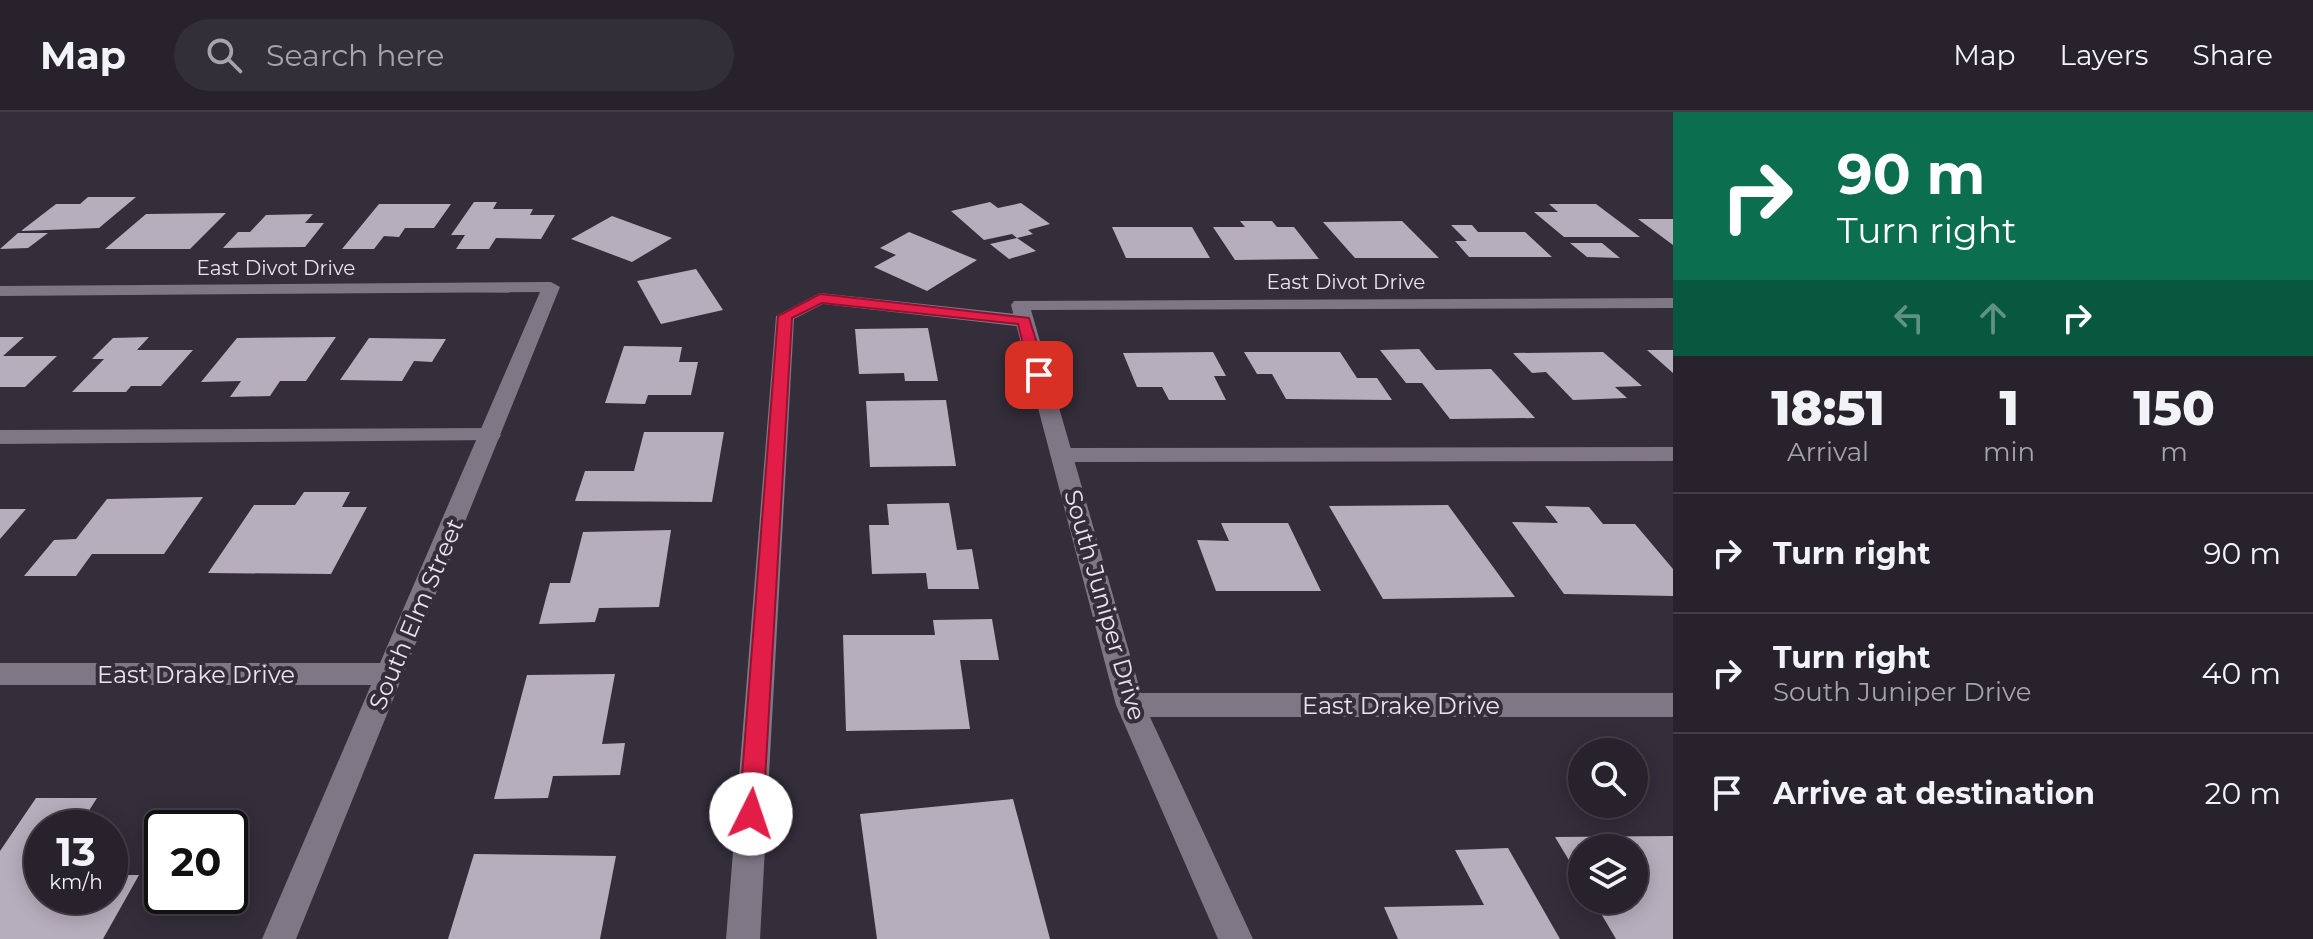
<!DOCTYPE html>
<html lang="en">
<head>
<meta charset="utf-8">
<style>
	:root { --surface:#27222c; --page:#332f38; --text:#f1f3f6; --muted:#a4a4a9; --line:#433f48 }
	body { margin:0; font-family:Montserrat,sans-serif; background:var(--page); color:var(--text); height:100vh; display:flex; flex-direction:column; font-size:30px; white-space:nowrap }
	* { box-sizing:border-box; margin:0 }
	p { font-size:26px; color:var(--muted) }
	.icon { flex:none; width:44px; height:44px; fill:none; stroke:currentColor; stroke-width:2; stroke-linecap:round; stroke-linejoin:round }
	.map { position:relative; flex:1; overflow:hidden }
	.drawer { display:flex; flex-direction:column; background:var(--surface); width:640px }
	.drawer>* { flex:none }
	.guide { background:#0b6e4f; color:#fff; overflow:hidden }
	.fabs { position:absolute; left:1568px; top:626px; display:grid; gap:16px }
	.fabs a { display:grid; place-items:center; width:80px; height:80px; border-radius:50%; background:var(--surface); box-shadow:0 4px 20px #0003,0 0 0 2px var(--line); font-size:40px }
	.speed { position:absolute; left:24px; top:698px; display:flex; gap:16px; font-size:40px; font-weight:700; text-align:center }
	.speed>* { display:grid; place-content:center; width:104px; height:104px; border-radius:50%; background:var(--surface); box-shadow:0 4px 20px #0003,0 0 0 2px var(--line); line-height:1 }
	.speed small { font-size:20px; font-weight:400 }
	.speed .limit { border:4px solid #111; border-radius:12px; background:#fff; color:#111 }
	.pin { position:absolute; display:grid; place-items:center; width:68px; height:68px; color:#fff; margin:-34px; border-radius:16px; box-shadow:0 4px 12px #0006 }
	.me { position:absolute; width:88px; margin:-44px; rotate:4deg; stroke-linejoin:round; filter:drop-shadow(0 0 6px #0008) }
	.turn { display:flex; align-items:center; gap:28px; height:168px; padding:0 32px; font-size:36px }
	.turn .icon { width:104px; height:104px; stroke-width:2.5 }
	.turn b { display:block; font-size:56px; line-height:68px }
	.lanes { display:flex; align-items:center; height:76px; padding:0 32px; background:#0003; justify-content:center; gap:40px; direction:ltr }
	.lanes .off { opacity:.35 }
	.eta { display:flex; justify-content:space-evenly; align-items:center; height:136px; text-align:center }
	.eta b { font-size:48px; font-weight:800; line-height:56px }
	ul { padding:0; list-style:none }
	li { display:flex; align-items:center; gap:24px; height:120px; padding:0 32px; border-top:2px solid var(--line) }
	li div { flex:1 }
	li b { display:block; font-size:30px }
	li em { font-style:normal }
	header { display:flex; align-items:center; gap:48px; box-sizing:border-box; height:112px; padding:0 40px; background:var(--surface); border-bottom:2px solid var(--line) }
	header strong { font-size:38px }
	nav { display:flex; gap:44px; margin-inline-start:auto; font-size:28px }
	.search { width:560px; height:72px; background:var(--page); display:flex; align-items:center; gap:20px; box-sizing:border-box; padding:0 28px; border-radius:44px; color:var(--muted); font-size:30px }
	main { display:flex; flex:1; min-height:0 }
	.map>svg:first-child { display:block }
	.building { fill:#b6adbd }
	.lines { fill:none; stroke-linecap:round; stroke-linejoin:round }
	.lane { fill:#7f7686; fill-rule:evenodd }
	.street { fill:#7f7686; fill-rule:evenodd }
	.route { fill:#e11d48; stroke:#92132f; stroke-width:2 }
	.labels { text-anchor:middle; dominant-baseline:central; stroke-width:8; stroke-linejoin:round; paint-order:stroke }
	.far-street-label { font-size:20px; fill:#e8e3ec; stroke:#342d3a }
	.street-label { font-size:24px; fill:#e8e3ec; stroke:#342d3a }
</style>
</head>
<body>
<header>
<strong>Map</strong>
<div class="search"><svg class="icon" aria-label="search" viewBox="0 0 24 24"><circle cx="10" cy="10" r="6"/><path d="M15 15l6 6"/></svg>Search here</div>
<nav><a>Map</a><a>Layers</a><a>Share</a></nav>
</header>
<main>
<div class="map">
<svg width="1673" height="827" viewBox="0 0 1673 827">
	<rect width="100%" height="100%" fill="#342d3a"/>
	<path class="building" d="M 88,85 L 136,85 L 99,116 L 21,119 L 56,92 L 80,92 Z
		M 474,90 L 497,90 L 493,97 L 533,97 L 530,103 L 555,103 L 541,127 L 496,126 L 489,137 L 456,137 L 465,123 L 451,123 Z
		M 990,90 L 998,96 L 1021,91 L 1050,112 L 1028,118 L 1033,122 L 1017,126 L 1012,122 L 984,128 L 951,99 Z
		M 379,92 L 451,92 L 434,116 L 405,116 L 399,125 L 384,124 L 374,137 L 342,137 Z
		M 1549,92 L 1596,92 L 1640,125 L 1564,125 L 1534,100 L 1558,100 Z
		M 226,101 L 190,137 L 105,137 L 146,102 Z
		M 313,102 L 305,111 L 324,111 L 305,135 L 223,136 L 238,120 L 250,120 L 266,103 Z
		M 612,104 L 672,126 L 632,150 L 571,127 Z
		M 1638,107 L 1673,107 L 1673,133 Z
		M 1240,109 L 1272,109 L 1277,115 L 1294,115 L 1319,147 L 1235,148 L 1213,115 L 1245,115 Z
		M 1402,109 L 1439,146 L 1355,146 L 1323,110 Z
		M 1451,113 L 1472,113 L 1478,120 L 1525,120 L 1552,145 L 1469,145 L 1455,129 L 1467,129 Z
		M 1112,115 L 1192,115 L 1210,146 L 1126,146 Z
		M 909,120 L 977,148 L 927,179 L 874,155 L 896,143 L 880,136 Z
		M 18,121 L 48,121 L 28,136 L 0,137 Z
		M 1017,126 L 1036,139 L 1009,147 L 990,132 Z
		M 1570,131 L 1602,131 L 1620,146 L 1587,145 Z
		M 696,157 L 723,198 L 661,212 L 637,169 Z
		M 928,216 L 938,269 L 905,269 L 904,261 L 859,262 L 855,217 Z
		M 0,225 L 24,225 L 3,244 L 57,244 L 25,275 L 0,275 Z
		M 149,225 L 137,238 L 193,238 L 161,274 L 131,274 L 126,280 L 72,280 L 104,247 L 92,247 L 113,226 Z
		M 336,225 L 306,269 L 280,269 L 270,284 L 230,285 L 241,269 L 201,270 L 237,226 Z
		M 369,226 L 446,227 L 432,250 L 414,249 L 402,269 L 340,268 Z
		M 624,234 L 682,235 L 679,250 L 698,250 L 691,283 L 648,283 L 645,292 L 605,291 Z
		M 1419,237 L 1436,258 L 1491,257 L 1535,306 L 1450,307 L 1422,271 L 1406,271 L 1380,238 Z
		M 1647,238 L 1673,238 L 1673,261 Z
		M 1213,240 L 1226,264 L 1214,264 L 1226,288 L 1169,288 L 1162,275 L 1137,275 L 1123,241 Z
		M 1244,240 L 1340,240 L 1357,266 L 1377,266 L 1392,288 L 1286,287 L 1272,262 L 1257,262 Z
		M 1603,240 L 1642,274 L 1615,275 L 1627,286 L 1573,288 L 1546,260 L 1532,261 L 1513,241 Z
		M 946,288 L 956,354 L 870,355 L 866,289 Z
		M 644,320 L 724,320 L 712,390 L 575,389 L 585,359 L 634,359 Z
		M 304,380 L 350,380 L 342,395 L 367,395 L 331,462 L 208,461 L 254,393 L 295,393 Z
		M 203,385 L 164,442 L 92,442 L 76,464 L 24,464 L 54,428 L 76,427 L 107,387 Z
		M 949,391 L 957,438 L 972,437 L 979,477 L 928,477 L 926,461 L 872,462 L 869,413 L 889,413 L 887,392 Z
		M 1448,393 L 1515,485 L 1383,487 L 1329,394 Z
		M 1545,394 L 1589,395 L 1603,412 L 1635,412 L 1673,457 L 1673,484 L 1564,482 L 1512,410 L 1558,411 Z
		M 0,397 L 26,397 L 0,427 Z
		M 1221,411 L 1288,411 L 1321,479 L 1216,479 L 1197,428 L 1229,429 Z
		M 671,418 L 659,495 L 599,496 L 595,510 L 539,512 L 550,471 L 570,471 L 583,420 Z
		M 992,507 L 999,548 L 960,548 L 970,617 L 846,619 L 843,523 L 935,523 L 933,508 Z
		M 615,562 L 602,632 L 625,631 L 620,663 L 553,664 L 548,686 L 494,687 L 527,563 Z
		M 36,686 L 97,686 L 78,716 L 42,716 L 42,784 L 110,784 L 110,763 L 139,763 L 103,827 L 0,827 L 0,739 Z
		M 1013,687 L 1050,827 L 877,827 L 860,702 Z
		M 1673,724 L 1673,827 L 1616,827 L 1593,788 L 1634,788 L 1634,736 L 1582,736 L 1582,770 L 1555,725 Z
		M 1508,736 L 1560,827 L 1398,827 L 1384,795 L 1484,793 L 1455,738 Z
		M 474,742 L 616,744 L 600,827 L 448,827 Z"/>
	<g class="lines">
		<path class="lane" d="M 820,181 L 1024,203 L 1033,209 L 1024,215 L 823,192 L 794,207 L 760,827 L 726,827 L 776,204 Z
			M 490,316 L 501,323 L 498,328 L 0,332 L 0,318 Z
			M 1673,335 L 1673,349 L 1062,350 L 1051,343 L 1062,336 Z"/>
		<path class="street" d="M 551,170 L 560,175 L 296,827 L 262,827 L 371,573 L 0,573 L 0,551 L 380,551 L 540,180 L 0,184 L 0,174 Z
			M 1673,186 L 1673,196 L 1031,198 L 1141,581 L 1673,581 L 1673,605 L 1150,605 L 1253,827 L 1218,827 L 1116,593 L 1011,193 L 1014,189 Z"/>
	</g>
	<path class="route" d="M 820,182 L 1029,206 L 1047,263 L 1039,267 L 1031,263 L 1018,212 L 822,191 L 792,206 L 763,702 L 759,710 L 751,714 L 743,710 L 739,702 L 778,204 Z"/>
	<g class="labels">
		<g class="far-street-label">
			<text x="276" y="156">East Divot Drive</text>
			<text x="1346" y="170">East Divot Drive</text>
		</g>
		<g class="street-label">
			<text transform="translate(1105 493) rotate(74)">South Juniper Drive</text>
			<text transform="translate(416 502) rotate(-67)">South Elm Street</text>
			<text x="196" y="562">East Drake Drive</text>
			<text x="1401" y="593">East Drake Drive</text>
		</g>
	</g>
</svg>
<div class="fabs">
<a><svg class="icon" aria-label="search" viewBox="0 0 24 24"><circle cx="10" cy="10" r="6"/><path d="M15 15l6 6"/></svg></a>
<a><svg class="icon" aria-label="layers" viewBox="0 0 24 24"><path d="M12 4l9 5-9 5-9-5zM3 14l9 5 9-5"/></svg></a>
</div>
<div class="speed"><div>13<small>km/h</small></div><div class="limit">20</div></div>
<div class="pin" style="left:1039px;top:263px;background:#d93025"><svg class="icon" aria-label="arrive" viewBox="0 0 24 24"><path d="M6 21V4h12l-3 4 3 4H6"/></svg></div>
<svg class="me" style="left:751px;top:702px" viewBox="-20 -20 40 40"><circle r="19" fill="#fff"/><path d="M0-13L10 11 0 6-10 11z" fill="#e11d48"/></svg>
</div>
<section class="drawer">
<div class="guide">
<div class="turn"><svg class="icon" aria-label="right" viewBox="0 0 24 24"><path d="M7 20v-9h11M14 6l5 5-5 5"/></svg><div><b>90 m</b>Turn right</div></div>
<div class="lanes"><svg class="icon off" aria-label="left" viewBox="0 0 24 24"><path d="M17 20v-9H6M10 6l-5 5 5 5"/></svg><svg class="icon off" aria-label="ahead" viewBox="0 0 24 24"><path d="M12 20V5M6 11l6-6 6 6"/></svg><svg class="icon" aria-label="right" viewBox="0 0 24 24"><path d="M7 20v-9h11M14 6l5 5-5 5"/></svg></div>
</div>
<div class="eta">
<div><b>18:51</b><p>Arrival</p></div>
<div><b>1</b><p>min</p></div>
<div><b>150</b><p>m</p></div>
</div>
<ul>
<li><svg class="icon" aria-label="right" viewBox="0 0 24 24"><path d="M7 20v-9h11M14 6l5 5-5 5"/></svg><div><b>Turn right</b></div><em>90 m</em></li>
<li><svg class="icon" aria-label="right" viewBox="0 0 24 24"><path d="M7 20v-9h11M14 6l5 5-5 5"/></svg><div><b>Turn right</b><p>South Juniper Drive</p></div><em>40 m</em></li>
<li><svg class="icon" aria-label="arrive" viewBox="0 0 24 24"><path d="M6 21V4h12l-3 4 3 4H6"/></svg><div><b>Arrive at destination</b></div><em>20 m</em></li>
</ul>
</section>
</main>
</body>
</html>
